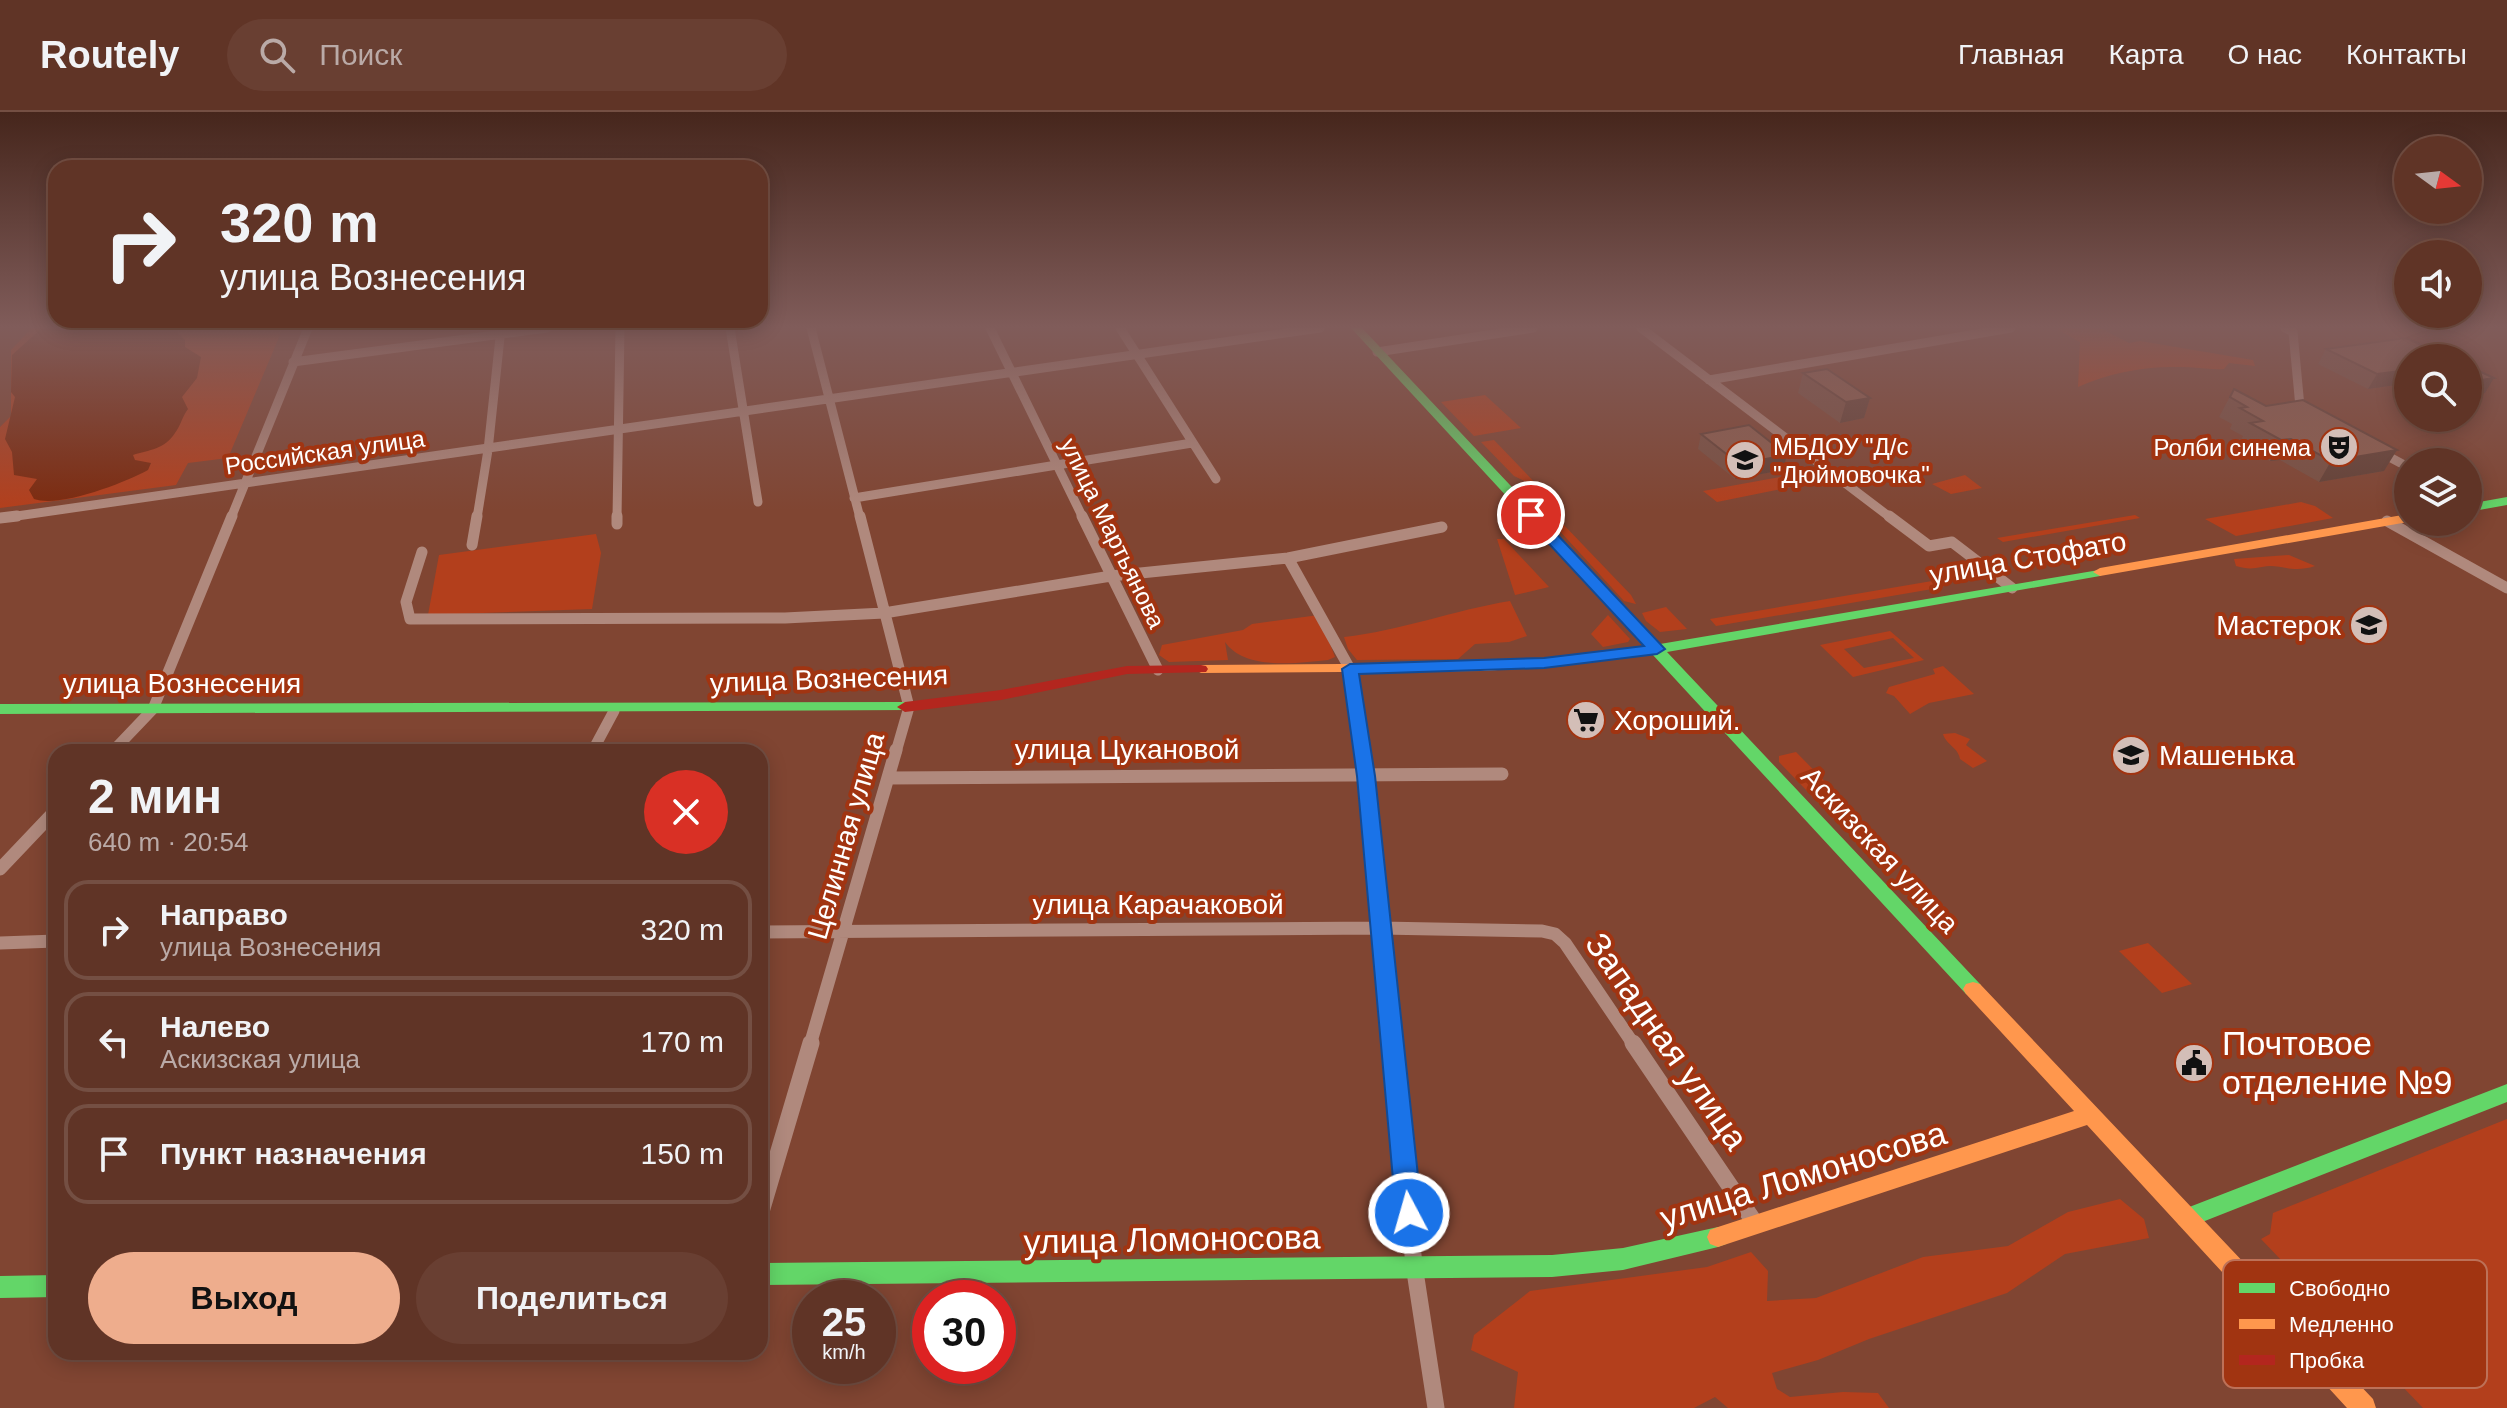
<!DOCTYPE html>
<html lang="ru">
<head>
<meta charset="utf-8">
<style>
	:root { --surface:#603426; --page:#693f32; --text:#f1f3f6; --muted:#baaaa7; --line:#744f43; --accent:#eead8d }
	body { margin:0; font-family:Helvetica,sans-serif; background:var(--page); color:var(--text); height:100vh; display:flex; flex-direction:column; font-size:30px; white-space:nowrap }
	* { box-sizing:border-box; margin:0 }
	p { font-size:26px; color:var(--muted) }
	.icon { flex:none; width:44px; height:44px; fill:none; stroke:currentColor; stroke-width:2; stroke-linecap:round; stroke-linejoin:round }
	.map { position:relative; flex:1; overflow:hidden }
	.drawer { position:absolute; left:48px; top:632px; width:720px; height:616px; display:flex; flex-direction:column; background:var(--surface); border-radius:24px; box-shadow:0 4px 20px #0003,0 0 0 2px var(--line) }
	.drawer>* { flex:none }
	.guide { position:absolute; left:48px; top:48px; width:720px; height:168px; border-radius:24px; box-shadow:0 4px 20px #0003,0 0 0 2px var(--line); background:#603426; color:var(--text); overflow:hidden }
	.needle { width:52px; rotate:105deg }
	.buttons { position:absolute; left:2394px; top:24px; display:grid; gap:16px }
	.buttons a { display:grid; place-items:center; width:88px; height:88px; border-radius:50%; background:var(--surface); box-shadow:0 4px 20px #0003,0 0 0 2px var(--line); font-size:40px }
	.speed { position:absolute; left:792px; top:1168px; display:flex; gap:16px; font-size:40px; font-weight:700; text-align:center }
	.speed>* { display:grid; place-content:center; width:104px; height:104px; border-radius:50%; background:var(--surface); box-shadow:0 4px 20px #0003,0 0 0 2px var(--line); line-height:1 }
	.speed small { font-size:20px; font-weight:400 }
	.speed .limit { border:12px solid #d22; background:#fff; color:#111 }
	.pin { position:absolute; display:grid; place-items:center; width:68px; height:68px; color:#fff; margin:-34px; border:4px solid #fff; border-radius:50%; box-shadow:0 2px 8px #0007 }
	.me { position:absolute; width:88px; margin:-44px; rotate:354deg; stroke-linejoin:round; filter:drop-shadow(0 0 6px #0008) }
	.turn { display:flex; align-items:center; gap:28px; height:168px; padding:0 40px; font-size:36px }
	.turn .icon { width:104px; height:104px; stroke-width:2.5 }
	.turn b { display:block; font-size:56px; line-height:68px }
	.round { display:grid; place-items:center; flex:none; width:84px; height:84px; border-radius:42px; background:var(--page) }
	.headline { display:flex; align-items:center; justify-content:space-between; height:136px; padding:0 40px }
	h1 { font-size:48px; font-weight:700; line-height:60px }
	.cta { display:flex; gap:16px; margin-top:auto; padding:16px 40px }
	.cta a { flex:1; height:92px; border-radius:48px; background:var(--accent); color:#111; font-size:32px; font-weight:700; line-height:92px; text-align:center }
	.cta a+a { background:var(--page); color:var(--text) }
	ul { padding:0; list-style:none }
	li { display:flex; align-items:center; gap:24px; height:100px; margin:0 16px 12px; padding:0 24px; border:4px solid var(--line); border-radius:24px }
	li div { flex:1 }
	li b { display:block; font-size:30px }
	li em { font-style:normal }
	header { display:flex; align-items:center; gap:48px; box-sizing:border-box; height:112px; padding:0 40px; background:var(--surface); border-bottom:2px solid var(--line) }
	header strong { font-size:38px }
	nav { display:flex; gap:44px; margin-inline-start:auto; font-size:28px }
	.search { width:560px; height:72px; background:var(--page); display:flex; align-items:center; gap:20px; box-sizing:border-box; padding:0 28px; border-radius:44px; color:var(--muted); font-size:30px }
	.map>svg:first-child { display:block }
	.green { fill:#b33f1c; fill-rule:evenodd }
	.water { fill:#7c2a0e }
	.lines { fill:none; stroke-linecap:round; stroke-linejoin:round }
	.street-far3 { stroke:#b0897d; stroke-width:9 }
	.street-far2 { stroke:#b0897d; stroke-width:11 }
	.street-far1 { stroke:#b0897d; stroke-width:13 }
	.street { stroke:#b0897d; stroke-width:17 }
	.fast { fill:#63d668; fill-rule:evenodd }
	.slow { fill:#ff974d; fill-rule:evenodd }
	.jam { fill:#b3261e; fill-rule:evenodd }
	.wall { fill:#795042 }
	.shaded-wall { fill:#634136 }
	.building { fill:#8d5d4d; stroke:#634136; stroke-width:2 }
	.route { fill:#1a73e8; stroke:#114b97; stroke-width:2 }
	.labels { text-anchor:middle; dominant-baseline:central; stroke-width:8; stroke-linejoin:round; paint-order:stroke }
	.far-poi-label { font-size:24px; fill:#fff; stroke:#a13411; text-anchor:start }
	.far-street-label { font-size:24px; fill:#fff; stroke:#a13411 }
	.street-label { font-size:28px; fill:#fff; stroke:#a13411 }
	.poi-label { font-size:28px; fill:#fff; stroke:#a13411; text-anchor:start }
	.near-street-label { font-size:34px; fill:#fff; stroke:#a13411 }
	.near-poi-label { font-size:34px; fill:#fff; stroke:#a13411; text-anchor:start }
	.key { fill:#a13411; stroke:#bd7158; stroke-width:2 }
	.key-label { font-size:22px; fill:#fff }
</style>
</head>
<body>
<header>
<strong>Routely</strong>
<div class="search"><svg class="icon" aria-label="search" viewBox="0 0 24 24"><circle cx="10" cy="10" r="6"/><path d="M15 15l6 6"/></svg>Поиск</div>
<nav><a>Главная</a><a>Карта</a><a>О нас</a><a>Контакты</a></nav>
</header>
<div class="map">
<svg width="2507" height="1296" viewBox="0 0 2507 1296">
	<rect width="100%" height="100%" fill="#804532"/>
	<path class="green" d="M 32,216 L 283,216 L 228,346 L 188,351 L 176,373 L 0,396 L 0,315 L 11,304 L 11,238 Z
		M 2055,216 L 2100,216 L 2129,231 L 2140,229 L 2253,248 L 2255,254 L 2229,251 L 2224,257 C 2209,258 2196,255 2180,255 C 2144,254 2108,261 2078,275 L 2080,230 Z
		M 1485,283 L 1521,316 L 1474,324 L 1441,290 Z
		M 1494,328 L 1541,377 L 1514,364 L 1481,330 Z
		M 1813,359 L 1826,368 L 1717,390 L 1703,379 Z
		M 1965,363 L 1982,376 L 1951,382 L 1932,372 Z
		M 2301,390 L 2315,394 L 2333,406 L 2236,424 L 2205,407 Z
		M 2135,403 L 2140,406 L 2003,430 L 1997,426 Z
		M 1556,411 L 1562,411 L 1631,483 L 1636,492 L 1624,489 L 1556,415 Z
		M 596,422 L 601,441 L 592,497 L 428,503 L 439,443 Z
		M 1497,427 L 1504,427 L 1549,475 L 1515,483 Z
		M 2289,443 L 2315,454 C 2291,462 2280,451 2262,455 C 2252,457 2246,457 2236,454 L 2234,447 Z
		M 1932,469 L 1944,475 L 1716,514 L 1710,507 Z
		M 1510,489 L 1527,524 L 1509,530 L 1475,532 L 1458,547 L 1357,548 L 1348,537 L 1344,525 C 1400,519 1454,498 1510,489 Z
		M 1666,495 L 1687,517 L 1660,520 L 1646,509 L 1642,501 Z
		M 1319,503 L 1335,545 L 1328,548 C 1299,551 1245,559 1225,530 L 1228,548 L 1169,550 L 1159,543 L 1162,533 L 1243,518 L 1252,512 Z
		M 1608,503 L 1630,527 L 1628,530 L 1603,535 L 1591,522 Z
		M 1890,519 L 1924,548 L 1853,565 L 1820,533 ZM 1893,526 L 1914,546 L 1864,556 L 1844,537 Z
		M 1943,554 L 1974,582 L 1929,591 L 1910,602 L 1894,584 L 1886,581 L 1889,575 L 1935,562 L 1933,557 Z
		M 1955,621 L 1970,627 L 1966,633 L 1987,649 L 1973,656 L 1960,647 C 1958,635 1946,633 1943,622 Z
		M 1796,640 L 1860,705 L 1859,716 L 1841,714 L 1779,650 L 1779,644 Z
		M 2148,831 L 2192,872 L 2162,881 L 2119,839 Z
		M 2507,1007 L 2507,1296 L 2423,1296 L 2261,1127 L 2270,1122 L 2273,1101 Z
		M 2120,1087 L 2144,1107 L 2149,1126 L 2065,1142 L 2007,1181 L 1869,1227 L 1818,1248 L 1772,1261 L 1777,1277 L 1790,1285 L 1843,1280 L 1878,1281 L 1889,1296 L 1728,1296 L 1715,1285 L 1694,1296 L 1514,1296 L 1518,1260 L 1471,1238 L 1474,1223 L 1530,1179 L 1707,1155 L 1751,1140 L 1768,1159 L 1767,1189 L 1816,1186 L 1923,1145 L 2008,1134 L 2068,1100 Z"/>
	<path class="water" d="M 42,216 L 173,216 L 185,228 L 185,235 L 201,245 L 197,266 L 182,285 L 188,297 C 182,305 181,313 175,321 C 165,337 149,338 133,343 L 135,348 L 151,351 L 148,358 C 124,371 60,396 34,387 L 29,378 L 37,367 L 14,363 L 12,340 L 5,327 L 15,285 L 11,280 L 12,243 Z"/>
	<g class="lines">
		<path class="street-far3" d="M 730,216 L 758,390
			M 811,216 L 860,406
			M 990,216 L 1083,406
			M 1120,216 L 1216,367
			M 1641,216 L 1891,406
			M 2285,216 L 2293,220 L 2300,295 L 2307,300
			M 1377,240 L 1533,216
			M 293,250 L 547,216
			M 1709,268 L 2011,216
			M 2380,340 L 2408,355
			M 854,386 L 1192,331
			M 3,406 L 1320,216
			M 231,406 L 308,216
			M 477,406 L 488,338 L 501,216
			M 617,406 L 620,216"/>
		<path class="street-far2" d="M 860,404 L 909,595 L 896,640
			M 1082,404 L 1158,558
			M 1889,404 L 1929,434 L 1952,430 L 2012,476
			M 0,406 L 17,404
			M 2387,409 L 2507,476
			M 617,412 L 617,404
			M 472,433 L 477,404
			M 422,440 L 406,490 L 410,507 L 785,506 L 884,501 L 1111,464 L 1288,446 L 1442,415
			M 1288,446 L 1350,557 L 1362,640
			M 112,640 L 153,597 L 232,404
			M 592,640 L 614,599"/>
		<path class="street-far1" d="M 1362,638 L 1392,933
			M 888,666 L 1502,662
			M 0,757 L 56,698
			M 760,820 L 1381,816 L 1542,819 L 1555,822 L 1565,831 L 1634,933
			M 0,831 L 56,829
			M 810,933 L 896,638"/>
		<path class="street" d="M 1392,931 L 1414,1153 L 1436,1296
			M 1633,931 L 1755,1111
			M 760,1103 L 811,931"/>
		<path class="fast" d="M 1351,216 L 1362,216 L 1660,532 L 2105,457 L 2107,460 L 2100,464 L 1667,540 L 1980,872 L 1983,877 L 1980,882 L 1973,884 L 1966,882 L 1652,542 L 1531,555 L 1529,552 L 1536,548 L 1645,534 Z
			M 2507,385 L 2507,393 L 2468,400 L 2468,392 Z
			M 905,590 L 913,595 L 910,598 L 0,602 L 0,592 Z
			M 2507,972 L 2507,990 L 2187,1116 L 2179,1113 L 2176,1106 L 2179,1099 Z
			M 1718,1115 L 1726,1118 L 1729,1125 L 1726,1132 L 1718,1135 L 1623,1158 L 1552,1165 L 760,1173 L 760,1151 L 1552,1143 L 1623,1136 Z
			M 56,1163 L 56,1185 L 0,1186 L 0,1164 Z"/>
		<path class="slow" d="M 2408,402 L 2408,410 L 2100,464 L 2093,460 L 2100,456 Z
			M 1536,548 L 1543,552 L 1541,555 L 1484,559 L 1201,561 L 1194,557 L 1201,553 L 1484,551 Z
			M 1973,870 L 1980,872 L 2373,1287 L 2376,1296 L 2347,1296 L 2087,1013 L 1718,1135 L 1710,1132 L 1707,1125 L 1710,1118 L 1718,1115 L 2074,999 L 1966,882 L 1963,877 L 1966,872 Z"/>
		<path class="jam" d="M 1201,553 L 1206,554 L 1208,557 L 1206,560 L 1127,562 L 1001,588 L 905,600 L 897,595 L 905,590 L 1001,578 L 1127,554 Z"/>
	</g>
	<path class="wall" d="M 2326,237 L 2408,246 L 2408,274 L 2403,272 L 2368,277 L 2318,252 Z
		M 1803,261 L 1870,286 L 1864,306 L 1840,311 L 1798,281 Z
		M 2234,277 L 2384,359 L 2319,370 L 2280,348 L 2270,349 L 2239,332 L 2243,324 L 2230,317 L 2232,312 L 2219,305 Z
		M 1701,322 L 1787,343 L 1783,358 L 1735,367 L 1698,337 Z"/>
	<path class="shaded-wall" d="M 2408,258 L 2408,264 L 2403,272 L 2368,277 L 2377,262 Z
		M 2494,266 L 2485,281 L 2468,284 L 2468,270 Z
		M 1870,286 L 1864,306 L 1840,311 L 1846,290 Z
		M 2291,327 L 2280,348 L 2270,349 L 2281,328 Z
		M 2397,338 L 2384,359 L 2319,370 L 2331,349 Z
		M 1787,343 L 1783,358 L 1735,367 L 1739,352 Z"/>
	<path class="building" d="M 2406,226 L 2450,246 L 2408,246 L 2408,258 L 2377,262 L 2326,237 Z
		M 2468,254 L 2494,266 L 2468,270 Z
		M 1827,257 L 1870,286 L 1846,290 L 1803,261 Z
		M 2234,277 L 2266,294 L 2303,288 L 2397,338 L 2331,349 L 2291,327 L 2281,328 L 2250,311 L 2263,309 L 2240,296 L 2247,295 L 2230,285 Z
		M 1749,313 L 1787,343 L 1739,352 L 1701,322 Z"/>
	<linearGradient id="sky" x2="0" y2="1"><stop stop-color="#46261c"/><stop offset="0.54" stop-color="#805c5a"/><stop offset="1" stop-color="#805c5a" stop-opacity="0"/></linearGradient>
	<rect width="2507" height="398" fill="url(#sky)"/>
	<path class="route" d="M 1531,399 L 1536,400 L 1665,537 L 1657,542 L 1544,556 L 1359,562 L 1375,664 L 1422,1101 L 1418,1109 L 1409,1112 L 1400,1109 L 1396,1101 L 1357,664 L 1342,557 L 1350,552 L 1544,546 L 1644,534 L 1525,406 L 1523,403 Z"/>
	<defs>
		<symbol id="theatre-disc" viewBox="-11 -11 22 22"><circle r="9.5" fill="#d3beb7" stroke="#a13411"/><path d="M-5-5.5Q0-4 5-5.5V0Q5 5 0 6Q-5 5-5 0ZM-3.3-2.5H-1v1.5H-3.3ZM1-2.5H3.3v1.5H1ZM-2.8 1Q0 5.5 2.8 1Z" fill="#111"/></symbol>
		<symbol id="school-disc" viewBox="-11 -11 22 22"><circle r="9.5" fill="#d3beb7" stroke="#a13411"/><path d="M0-5L7-2L0 1L-7-2ZM-4 1L0 2.5L4 1V4Q0 6-4 4Z" fill="#111"/></symbol>
		<symbol id="supermarket-disc" viewBox="-11 -11 22 22"><circle r="9.5" fill="#d3beb7" stroke="#a13411"/><path d="M-6-5.5h2.5l.6 2H6L4.5 2H-2.5L-4.4-4H-6ZM-1.5 3.2a1.3 1.3 0 1 0 .1 0ZM3 3.2a1.3 1.3 0 1 0 .1 0Z" fill="#111"/></symbol>
		<symbol id="civic-disc" viewBox="-11 -11 22 22"><circle r="9.5" fill="#d3beb7" stroke="#a13411"/><path d="M-.6-6.5H3V-4.5H.6V-3L4-1V1h2V6H-6V1h2V-1L-.6-3ZM-1.2 2.5V6h2.4V2.5Z" fill="#111"/></symbol>
	</defs>
	<g fill-rule="evenodd">
		<use href="#theatre-disc" x="2317" y="313" width="44" height="44"/>
		<use href="#school-disc" x="1723" y="326" width="44" height="44"/>
		<use href="#school-disc" x="2347" y="491" width="44" height="44"/>
		<use href="#supermarket-disc" x="1564" y="586" width="44" height="44"/>
		<use href="#school-disc" x="2109" y="621" width="44" height="44"/>
		<use href="#civic-disc" x="2172" y="929" width="44" height="44"/>
	</g>
	<g class="labels">
		<g class="far-poi-label">
			<text x="1773" y="334">МБДОУ "Д/с<tspan x="1773" dy="28">"Дюймовочка"</tspan></text>
			<text x="2311" y="335" text-anchor="end">Ролби синема</text>
		</g>
		<g class="far-street-label">
			<text transform="translate(325 340) rotate(-8)">Российская улица</text>
			<text transform="translate(1113 421) rotate(64)">улица Мартьянова</text>
		</g>
		<g class="street-label">
			<text transform="translate(2028 446) rotate(-10)">улица Стофато</text>
			<text transform="translate(829 567) rotate(-2)">улица Вознесения</text>
			<text x="182" y="571">улица Вознесения</text>
			<text x="1127" y="637">улица Цукановой</text>
			<text transform="translate(846 724) rotate(-74)">Целинная улица</text>
			<text transform="translate(1880 738) rotate(47)">Аскизская улица</text>
			<text x="1158" y="792">улица Карачаковой</text>
		</g>
		<g class="poi-label">
			<text x="2341" y="513" text-anchor="end">Мастерок</text>
			<text x="1614" y="608">Хороший.</text>
			<text x="2159" y="643">Машенька</text>
		</g>
		<g class="near-street-label">
			<text transform="translate(1667 929) rotate(55)">Западная улица</text>
			<text transform="translate(1803 1063) rotate(-17)">улица Ломоносова</text>
			<text transform="translate(1172 1127) rotate(-1)">улица Ломоносова</text>
		</g>
		<g class="near-poi-label">
			<text x="2222" y="931">Почтовое<tspan x="2222" dy="39">отделение №9</tspan></text>
		</g>
	</g>
	<rect x="2223" y="1148" width="264" height="128" rx="12" class="key"/>
	<rect x="2239" y="1171" width="36" height="10" fill="#63d668"/>
	<rect x="2239" y="1207" width="36" height="10" fill="#ff974d"/>
	<rect x="2239" y="1243" width="36" height="10" fill="#b3261e"/>
	<g class="key-label">
		<text x="2289" y="1184">Свободно</text>
		<text x="2289" y="1220">Медленно</text>
		<text x="2289" y="1256">Пробка</text>
	</g>
</svg>
<div class="buttons">
<a><svg class="needle" viewBox="-14 -14 28 28"><path d="M0-13l5 13h-10z" fill="#e53935"/><path d="M0 13l5-13h-10z" fill="#baaaa7"/></svg></a>
<a><svg class="icon" aria-label="sound" viewBox="0 0 24 24"><path d="M4 9h4l5-4v14l-5-4H4zM17 9q2 3 0 6"/></svg></a>
<a><svg class="icon" aria-label="search" viewBox="0 0 24 24"><circle cx="10" cy="10" r="6"/><path d="M15 15l6 6"/></svg></a>
<a><svg class="icon" aria-label="layers" viewBox="0 0 24 24"><path d="M12 4l9 5-9 5-9-5zM3 14l9 5 9-5"/></svg></a>
</div>
<div class="speed"><div>25<small>km/h</small></div><div class="limit">30</div></div>
<div class="pin" style="left:1531px;top:403px;background:#d93025"><svg class="icon" aria-label="arrive" viewBox="0 0 24 24"><path d="M6 21V4h12l-3 4 3 4H6"/></svg></div>
<svg class="me" style="left:1409px;top:1101px" viewBox="-20 -20 40 40"><circle r="17" fill="#1a73e8" stroke="#fff" stroke-width="3"/><path d="M0-11L8 9 0 5-8 9z" fill="#fff"/></svg>
<div class="guide">
<div class="turn"><svg class="icon" aria-label="right" viewBox="0 0 24 24"><path d="M7 20v-9h11M14 6l5 5-5 5"/></svg><div><b>320 m</b>улица Вознесения</div></div>
</div>
<section class="drawer">
<div class="headline"><div><h1>2 мин</h1><p>640 m · 20:54</p></div><a class="round" style="background:#d93025;color:#fff"><svg class="icon" aria-label="close" viewBox="0 0 24 24"><path d="M6 6l12 12M18 6L6 18"/></svg></a></div>
<ul>
<li><svg class="icon" aria-label="right" viewBox="0 0 24 24"><path d="M7 20v-9h11M14 6l5 5-5 5"/></svg><div><b>Направо</b><p>улица Вознесения</p></div><em>320 m</em></li>
<li><svg class="icon" aria-label="left" viewBox="0 0 24 24"><path d="M17 20v-9H6M10 6l-5 5 5 5"/></svg><div><b>Налево</b><p>Аскизская улица</p></div><em>170 m</em></li>
<li><svg class="icon" aria-label="arrive" viewBox="0 0 24 24"><path d="M6 21V4h12l-3 4 3 4H6"/></svg><div><b>Пункт назначения</b></div><em>150 m</em></li>
</ul>
<div class="cta"><a>Выход</a><a>Поделиться</a></div>
</section>
</div>
</body>
</html>
